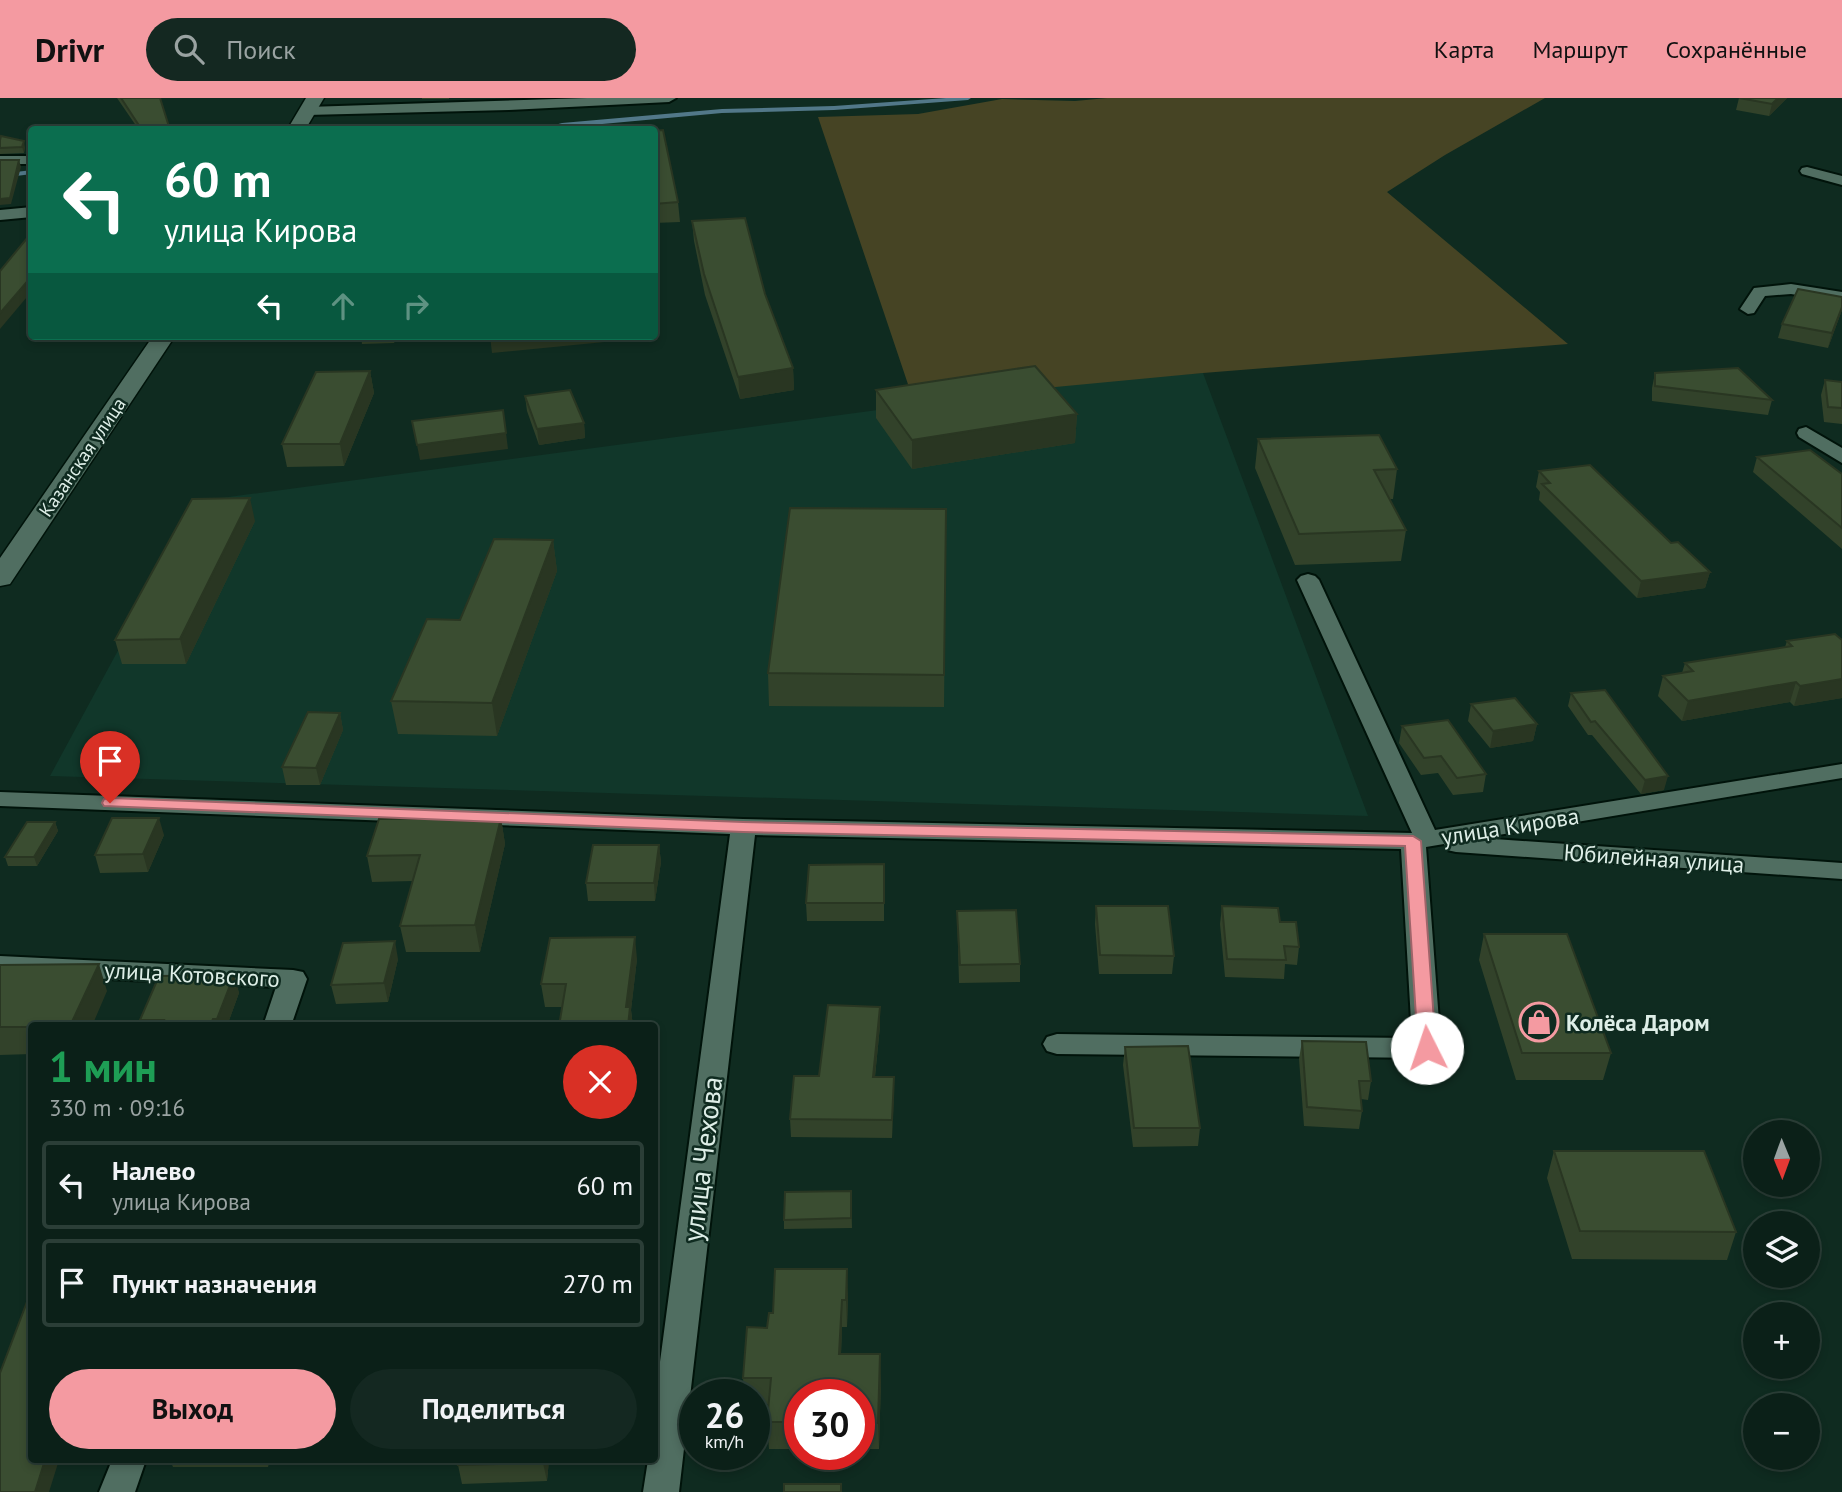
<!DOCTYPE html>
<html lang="ru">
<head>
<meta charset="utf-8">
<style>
	:root { --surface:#0b2018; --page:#142821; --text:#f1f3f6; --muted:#9aa3a2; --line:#2b3e37; --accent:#f49aa1 }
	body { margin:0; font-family:"PT Sans",sans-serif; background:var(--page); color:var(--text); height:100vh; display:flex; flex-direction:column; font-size:26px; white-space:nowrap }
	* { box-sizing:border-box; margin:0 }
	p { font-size:23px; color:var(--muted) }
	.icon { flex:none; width:38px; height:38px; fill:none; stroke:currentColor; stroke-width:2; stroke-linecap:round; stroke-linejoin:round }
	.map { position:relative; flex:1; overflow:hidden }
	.drawer { position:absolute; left:28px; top:924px; width:630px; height:441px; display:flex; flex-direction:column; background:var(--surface); border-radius:7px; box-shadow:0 4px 10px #0003,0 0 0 2px var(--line) }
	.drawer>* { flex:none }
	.hud { position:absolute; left:28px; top:28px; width:630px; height:214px; border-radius:7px; box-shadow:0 4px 10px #0003,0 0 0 2px var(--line); background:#0b6e4f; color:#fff; overflow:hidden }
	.needle { width:46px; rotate:179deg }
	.buttons { position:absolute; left:1743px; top:1022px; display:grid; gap:14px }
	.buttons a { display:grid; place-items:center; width:77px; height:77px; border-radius:50%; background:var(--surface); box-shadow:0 4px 10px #0003,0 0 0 2px var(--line); font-size:35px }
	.speed { position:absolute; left:679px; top:1281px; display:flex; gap:14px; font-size:35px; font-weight:700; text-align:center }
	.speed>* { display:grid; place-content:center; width:91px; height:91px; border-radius:50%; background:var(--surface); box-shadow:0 4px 10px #0003,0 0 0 2px var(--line); line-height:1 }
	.speed small { font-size:18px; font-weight:400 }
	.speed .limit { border:10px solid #d22; background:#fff; color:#111 }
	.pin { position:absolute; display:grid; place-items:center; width:60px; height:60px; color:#fff; margin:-72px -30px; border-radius:50% 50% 50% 0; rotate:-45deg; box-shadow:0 0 7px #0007 }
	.pin .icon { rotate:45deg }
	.me { position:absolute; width:77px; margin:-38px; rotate:356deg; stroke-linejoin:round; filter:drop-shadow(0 0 5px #0008) }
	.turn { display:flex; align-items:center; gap:24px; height:147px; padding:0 21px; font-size:32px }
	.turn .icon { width:91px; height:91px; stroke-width:2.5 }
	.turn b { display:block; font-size:49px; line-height:60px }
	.lanes { display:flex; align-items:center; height:66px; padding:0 21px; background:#0003; justify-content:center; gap:35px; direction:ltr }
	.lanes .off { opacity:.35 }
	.round { display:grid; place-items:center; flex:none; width:74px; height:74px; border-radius:37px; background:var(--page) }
	.summary { display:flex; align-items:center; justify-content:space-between; height:119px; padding:0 21px }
	h1 { font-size:42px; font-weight:600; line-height:52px; color:#1e9e55 }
	.action { display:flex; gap:14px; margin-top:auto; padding:14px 21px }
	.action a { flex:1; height:80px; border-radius:42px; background:var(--accent); color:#111; font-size:28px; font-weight:600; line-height:80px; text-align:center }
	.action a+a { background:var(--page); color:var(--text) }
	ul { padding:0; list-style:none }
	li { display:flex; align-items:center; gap:21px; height:88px; margin:0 14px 10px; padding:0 7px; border:4px solid var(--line); border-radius:7px }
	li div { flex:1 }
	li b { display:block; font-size:26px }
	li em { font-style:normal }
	header { display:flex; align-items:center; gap:42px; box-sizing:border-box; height:98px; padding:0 35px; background:var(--accent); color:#111 }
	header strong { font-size:33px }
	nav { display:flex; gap:38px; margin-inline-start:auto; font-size:24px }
	.search { width:490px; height:63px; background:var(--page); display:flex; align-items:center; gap:18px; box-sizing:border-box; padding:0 24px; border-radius:38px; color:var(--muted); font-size:26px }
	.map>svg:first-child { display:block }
	.built { fill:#11372a }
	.green { fill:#464424 }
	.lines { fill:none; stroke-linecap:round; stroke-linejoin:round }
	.stream { fill:#527889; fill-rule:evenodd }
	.minor-casing { stroke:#00130a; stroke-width:4 }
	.tertiary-casing { stroke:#00130a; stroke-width:3 }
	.minor { fill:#506e61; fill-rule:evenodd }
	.tertiary { fill:#506e61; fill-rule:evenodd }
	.wall { fill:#32422a }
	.shaded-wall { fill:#293622 }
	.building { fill:#3a4d31; stroke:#293622; stroke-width:2 }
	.route { fill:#f49aa1; stroke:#9f6469; stroke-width:2 }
	.labels { text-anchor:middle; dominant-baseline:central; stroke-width:5; stroke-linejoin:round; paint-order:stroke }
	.far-street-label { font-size:19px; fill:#deeee7; stroke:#0f2b20 }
	.street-label { font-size:23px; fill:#deeee7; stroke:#0f2b20 }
	.poi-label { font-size:23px; font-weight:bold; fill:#deeee7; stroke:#0f2b20; text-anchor:start }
	.near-street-label { font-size:28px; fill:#deeee7; stroke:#0f2b20 }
</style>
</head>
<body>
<header>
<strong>Drivr</strong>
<div class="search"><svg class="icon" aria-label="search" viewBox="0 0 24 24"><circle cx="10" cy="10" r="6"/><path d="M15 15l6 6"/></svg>Поиск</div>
<nav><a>Карта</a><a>Маршрут</a><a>Сохранённые</a></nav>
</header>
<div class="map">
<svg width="1842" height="1394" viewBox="0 0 1842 1394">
	<rect width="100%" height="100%" fill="#0f2b20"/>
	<path class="built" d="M 1203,275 L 1368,718 L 50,678 L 199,403 L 915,307 L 980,292 Z"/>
	<path class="green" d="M 1107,0 L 1545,0 L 1445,57 L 1387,94 L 1568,246 L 1203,275 L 941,300 L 915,307 L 818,19 L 918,16 L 1002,1 L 1075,3 Z"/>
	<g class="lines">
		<path class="stream" d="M 946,0 L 971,0 L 968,2 L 834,12 L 722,15 L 537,32 L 562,25 L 722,11 L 834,8 Z
			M 32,72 L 32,76 L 0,80 L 0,76 Z"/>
		<defs>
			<path id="minor" d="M 587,0 L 676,0 L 669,4 L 509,12 L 307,17 L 300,13 L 307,9 Z
				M 0,58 L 32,58 L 32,66 L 0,66 Z
				M 1807,69 L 1842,78 L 1842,87 L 1802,76 L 1800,73 L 1802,70 Z
				M 32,109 L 32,119 L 0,122 L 0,112 Z
				M 1791,186 L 1842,194 L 1842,204 L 1791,196 L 1765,198 L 1754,215 L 1748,216 L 1740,211 L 1754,190 Z
				M 1806,329 L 1842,350 L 1842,365 L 1799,339 L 1797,335 L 1799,331 Z
				M 1308,476 L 1315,478 L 1319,482 L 1435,732 L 1842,666 L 1842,680 L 1480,740 L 1842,765 L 1842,781 L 1456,754 L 1447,752 L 1444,746 L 1426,749 L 1441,950 L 1437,957 L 1427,960 L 1057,956 L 1047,953 L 1043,946 L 1047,939 L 1057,936 L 1412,940 L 1401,751 L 755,737 L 679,1394 L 643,1394 L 648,1362 L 654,1362 L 654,1309 L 730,736 L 0,708 L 0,694 L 743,721 L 1412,735 L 1297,482 L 1301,478 Z
				M 0,858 L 293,872 L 303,874 L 307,881 L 291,928 L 263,928 L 276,889 L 0,876 Z
				M 112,1362 L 146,1362 L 135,1394 L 99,1394 Z"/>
			<path id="tertiary" d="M 306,0 L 324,0 L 305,32 L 287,32 Z
				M 153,238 L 175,238 L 10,486 L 0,488 L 0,460 Z"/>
		</defs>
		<use href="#minor" class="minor-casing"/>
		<use href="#tertiary" class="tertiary-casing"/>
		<use href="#minor" class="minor"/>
		<use href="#tertiary" class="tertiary"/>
	</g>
	<path class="wall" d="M 117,0 L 160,0 L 170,32 L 139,32 Z
		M 422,0 L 449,0 L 449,1 L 422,1 Z
		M 1739,0 L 1787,0 L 1769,18 L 1736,12 Z
		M 654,33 L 678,104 L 680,124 L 654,125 Z
		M 0,42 L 25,49 L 24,55 L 0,56 Z
		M 692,123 L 793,270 L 794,292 L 740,301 L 705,197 L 694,143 Z
		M 1842,212 L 1828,250 L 1778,240 L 1782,226 Z
		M 361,238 L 397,238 L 394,245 L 362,246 Z
		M 370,273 L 374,295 L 344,368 L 287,369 L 282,346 Z
		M 1655,275 L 1772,302 L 1768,317 L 1652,303 L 1652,290 Z
		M 1825,282 L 1842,284 L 1842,326 L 1824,324 L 1821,297 Z
		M 876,292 L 1077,316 L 1075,345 L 912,371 L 876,320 Z
		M 525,298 L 584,325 L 585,340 L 539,347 L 527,313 Z
		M 1258,341 L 1397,371 L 1393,401 L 1390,401 L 1406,432 L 1401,463 L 1295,467 L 1255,370 Z
		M 1757,359 L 1842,376 L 1842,451 L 1753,374 Z
		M 1539,373 L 1671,445 L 1710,474 L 1705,490 L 1637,500 L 1539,402 L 1540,394 L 1536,389 Z
		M 946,411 L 944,609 L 769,608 L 768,575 Z
		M 255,423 L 186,566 L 122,566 L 115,542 Z
		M 553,442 L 557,473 L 497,638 L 398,636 L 391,603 L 460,522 Z
		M 1842,542 L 1842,600 L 1794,608 L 1790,604 L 1682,623 L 1658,598 L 1663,578 L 1682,575 L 1685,565 L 1785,549 L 1787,543 Z
		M 1571,595 L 1664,692 L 1641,696 L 1592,637 L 1588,637 L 1568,608 Z
		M 1471,606 L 1537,626 L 1533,643 L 1490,650 L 1468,623 Z
		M 340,615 L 343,632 L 320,687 L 286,687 L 282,669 Z
		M 1402,628 L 1486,676 L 1483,694 L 1453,697 L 1438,675 L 1421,677 L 1399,645 Z
		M 501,720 L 505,746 L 480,854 L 406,854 L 400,828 L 413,783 L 372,784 L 367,758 Z
		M 55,724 L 58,733 L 37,768 L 8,768 L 5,759 Z
		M 164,737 L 148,774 L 100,775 L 95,757 Z
		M 659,747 L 661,764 L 655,803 L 588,803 L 586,785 Z
		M 884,766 L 884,823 L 807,823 L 806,805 Z
		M 1096,808 L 1174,858 L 1172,876 L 1099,876 L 1095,826 Z
		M 1222,808 L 1280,824 L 1299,849 L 1297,867 L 1285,866 L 1284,881 L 1225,879 L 1220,826 Z
		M 957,813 L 1020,866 L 1020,884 L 959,885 Z
		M 1484,836 L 1611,955 L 1603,982 L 1516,982 L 1479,862 Z
		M 398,861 L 388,904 L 336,906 L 331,887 Z
		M 637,861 L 631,912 L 633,928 L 559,928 L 562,909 L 545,909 L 541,886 Z
		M 0,867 L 107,893 L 32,928 L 32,956 L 0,957 Z
		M 234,877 L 239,895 L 227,928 L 142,928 L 140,922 Z
		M 880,909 L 880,928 L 875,979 L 894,979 L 892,1040 L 791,1039 L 790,1021 L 819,978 Z
		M 1302,943 L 1371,983 L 1368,1002 L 1361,1001 L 1362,1013 L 1359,1031 L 1304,1028 L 1299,961 Z
		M 1125,949 L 1200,1030 L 1198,1048 L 1133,1049 L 1123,967 Z
		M 1554,1053 L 1736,1134 L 1727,1162 L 1572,1161 L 1547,1080 Z
		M 851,1093 L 852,1130 L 784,1131 L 784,1122 Z
		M 848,1197 L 847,1229 L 842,1229 L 841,1256 L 881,1282 L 879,1351 L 859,1351 L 859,1297 L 800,1297 L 800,1351 L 769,1351 L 767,1324 L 769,1306 L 754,1307 L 754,1297 L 744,1297 L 743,1280 L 767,1230 Z
		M 170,1362 L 270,1362 L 268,1369 L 173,1369 Z
		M 549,1362 L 547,1383 L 462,1386 L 458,1367 Z"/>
	<path class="shaded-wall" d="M 1778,0 L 1787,0 L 1769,18 L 1772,6 Z
		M 24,43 L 25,49 L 24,55 L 22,49 Z
		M 19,62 L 21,69 L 11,106 L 0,107 L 0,101 Z
		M 32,178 L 32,193 L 0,231 L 0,215 Z
		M 1842,209 L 1842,212 L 1828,250 L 1832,235 Z
		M 393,238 L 397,238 L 394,245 Z
		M 490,238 L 624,238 L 625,242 L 492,255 Z
		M 793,270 L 794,292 L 740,301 L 738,279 Z
		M 370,273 L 374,295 L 344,368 L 340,346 Z
		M 1077,316 L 1075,345 L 912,371 L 912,342 Z
		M 584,325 L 585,340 L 539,347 L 537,331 Z
		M 506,335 L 508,351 L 420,362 L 417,347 Z
		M 250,400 L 255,423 L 186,566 L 180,541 Z
		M 553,442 L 557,473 L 497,638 L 492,605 Z
		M 1710,474 L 1705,490 L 1637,500 L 1641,483 Z
		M 1842,581 L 1842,600 L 1794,608 L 1800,588 Z
		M 1796,584 L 1790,604 L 1682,623 L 1688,603 Z
		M 340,615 L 343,632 L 320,687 L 316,670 Z
		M 1537,626 L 1533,643 L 1490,650 L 1493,633 Z
		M 1668,678 L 1664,692 L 1641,696 L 1645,682 Z
		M 159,720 L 164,737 L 148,774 L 143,756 Z
		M 501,720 L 505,746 L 480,854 L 475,827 Z
		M 55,724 L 58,733 L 37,768 L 34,759 Z
		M 659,747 L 661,764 L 655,803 L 654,785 Z
		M 635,839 L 637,861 L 631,912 L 633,928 L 628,928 L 626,909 Z
		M 395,843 L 398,861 L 388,904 L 384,885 Z
		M 99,866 L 107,893 L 92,928 L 70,928 Z
		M 234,877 L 239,895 L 227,928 L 219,928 L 217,921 Z
		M 880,909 L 880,928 L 873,997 L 873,979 Z
		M 894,979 L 894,998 L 892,1040 L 892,1022 Z
		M 847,1171 L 848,1197 L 847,1229 L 846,1202 Z
		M 842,1202 L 842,1229 L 840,1282 L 839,1256 Z
		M 880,1256 L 881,1282 L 879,1351 L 878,1325 Z
		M 45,1362 L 59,1362 L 49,1394 L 35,1394 Z
		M 544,1362 L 549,1362 L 547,1383 L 543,1365 Z"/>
	<path class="building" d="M 121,0 L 160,0 L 170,32 L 142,32 Z
		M 1739,0 L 1778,0 L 1772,6 Z
		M 663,32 L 678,104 L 654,106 L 654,33 Z
		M 1,38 L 24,43 L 22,49 L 0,50 L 0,42 Z
		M 0,62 L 19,62 L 10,100 L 0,101 Z
		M 745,120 L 765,196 L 793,270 L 738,279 L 704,176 L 692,123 Z
		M 28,139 L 32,139 L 32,178 L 0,215 L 0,173 Z
		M 1798,191 L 1842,199 L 1842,209 L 1832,235 L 1782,226 Z
		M 1035,268 L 1077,316 L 912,342 L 876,292 Z
		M 1738,270 L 1772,302 L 1655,288 L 1655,275 Z
		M 370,273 L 340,346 L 282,346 L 316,274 Z
		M 1825,282 L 1842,284 L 1842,310 L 1828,309 Z
		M 570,292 L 584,325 L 537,331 L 525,298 Z
		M 503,312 L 506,335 L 417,347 L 412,323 Z
		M 1379,337 L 1397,371 L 1374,372 L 1406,432 L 1299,436 L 1258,341 Z
		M 1810,352 L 1842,376 L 1842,430 L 1757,359 Z
		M 1590,367 L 1671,445 L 1678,444 L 1710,474 L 1641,483 L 1542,386 L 1550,385 L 1539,373 Z
		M 250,400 L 180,541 L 115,542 L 192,401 Z
		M 790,410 L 946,411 L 944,577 L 768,575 Z
		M 494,441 L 553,442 L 492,605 L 391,603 L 427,521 L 460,522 Z
		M 1835,536 L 1842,542 L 1842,581 L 1800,588 L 1796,584 L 1688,603 L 1663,578 L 1693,573 L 1685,565 L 1792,548 L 1787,543 Z
		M 1605,592 L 1668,678 L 1645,682 L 1595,623 L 1591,624 L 1571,595 Z
		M 1515,600 L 1537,626 L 1493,633 L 1471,606 Z
		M 308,614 L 340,615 L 316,670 L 282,669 Z
		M 1448,622 L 1486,676 L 1457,680 L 1441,658 L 1424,660 L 1402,628 Z
		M 112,720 L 159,720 L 143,756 L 95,757 Z
		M 501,720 L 475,827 L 400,828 L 420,757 L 367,758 L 379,721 Z
		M 27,724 L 55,724 L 34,759 L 5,759 Z
		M 593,747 L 659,747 L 654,785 L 586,785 Z
		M 884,766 L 884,805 L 806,805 L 809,767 Z
		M 1096,808 L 1168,808 L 1174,858 L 1100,857 Z
		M 1222,808 L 1278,810 L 1280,824 L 1296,824 L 1299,849 L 1284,848 L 1286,862 L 1227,861 Z
		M 1016,812 L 1020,866 L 960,867 L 957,813 Z
		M 1484,836 L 1567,836 L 1611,955 L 1522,955 Z
		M 635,839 L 626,909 L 630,909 L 628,928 L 559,928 L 566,886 L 541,886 L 550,840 Z
		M 395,843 L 384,885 L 331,887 L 343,845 Z
		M 99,866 L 70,928 L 32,928 L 32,929 L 0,929 L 0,867 Z
		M 234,877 L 217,921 L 213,921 L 210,928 L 162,928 L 164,922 L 140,922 L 159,878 Z
		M 828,907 L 880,909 L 873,979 L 894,979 L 892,1022 L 790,1021 L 794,978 L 819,978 Z
		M 1302,943 L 1366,944 L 1371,983 L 1359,983 L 1362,1013 L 1307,1009 Z
		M 1188,948 L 1200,1030 L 1134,1030 L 1125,949 Z
		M 1554,1053 L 1704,1053 L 1736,1134 L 1580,1133 Z
		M 851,1093 L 851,1120 L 784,1122 L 785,1094 Z
		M 775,1171 L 847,1171 L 846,1202 L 842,1202 L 839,1256 L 880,1256 L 878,1325 L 859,1325 L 859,1297 L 800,1297 L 800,1324 L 767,1324 L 771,1280 L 743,1280 L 747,1229 L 767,1230 L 769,1215 L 773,1215 Z
		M 30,1196 L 32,1196 L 32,1362 L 45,1362 L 35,1394 L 0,1394 L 0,1275 Z
		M 459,1362 L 544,1362 L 543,1365 L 458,1367 Z
		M 784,1386 L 841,1386 L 841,1394 L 784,1394 Z"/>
	<path class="route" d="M 110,700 L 743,724 L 1413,738 L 1421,743 L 1436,950 L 1433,955 L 1420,955 L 1418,950 L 1405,748 L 743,734 L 104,708 L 102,705 L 104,701 Z"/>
	<defs>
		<symbol id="shop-ring" viewBox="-11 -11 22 22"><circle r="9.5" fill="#0f2b20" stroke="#f49aa1" stroke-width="1.5"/><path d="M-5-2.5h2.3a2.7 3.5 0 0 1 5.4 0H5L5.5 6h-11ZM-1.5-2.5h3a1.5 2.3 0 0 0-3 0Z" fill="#f49aa1"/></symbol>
	</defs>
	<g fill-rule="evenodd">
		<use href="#shop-ring" x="1517" y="902" width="44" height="44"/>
	</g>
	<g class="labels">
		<g class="far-street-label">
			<text transform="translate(82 359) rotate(-56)">Казанская улица</text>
		</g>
		<g class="street-label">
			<text transform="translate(1510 728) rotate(-9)">улица Кирова</text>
			<text transform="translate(1654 760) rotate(4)">Юбилейная улица</text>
			<text transform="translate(192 876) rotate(3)">улица Котовского</text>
		</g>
		<g class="poi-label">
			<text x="1566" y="924">Колёса Даром</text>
		</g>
		<g class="near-street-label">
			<text transform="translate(702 1061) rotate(-83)">улица Чехова</text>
		</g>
	</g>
</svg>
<div class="buttons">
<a><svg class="needle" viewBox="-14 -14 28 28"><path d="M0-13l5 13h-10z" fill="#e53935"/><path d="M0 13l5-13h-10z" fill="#9aa3a2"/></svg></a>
<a><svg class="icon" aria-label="layers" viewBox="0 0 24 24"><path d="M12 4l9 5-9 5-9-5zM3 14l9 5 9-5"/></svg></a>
<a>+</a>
<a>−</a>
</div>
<div class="speed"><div>26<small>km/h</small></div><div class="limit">30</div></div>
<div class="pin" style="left:110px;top:705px;background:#d93025"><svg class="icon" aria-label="arrive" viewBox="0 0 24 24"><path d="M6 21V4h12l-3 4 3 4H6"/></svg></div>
<svg class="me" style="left:1427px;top:950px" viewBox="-20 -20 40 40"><circle r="19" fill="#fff"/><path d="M0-13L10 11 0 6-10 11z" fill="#f49aa1"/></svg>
<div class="hud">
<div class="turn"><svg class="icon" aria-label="left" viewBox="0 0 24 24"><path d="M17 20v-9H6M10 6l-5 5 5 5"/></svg><div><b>60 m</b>улица Кирова</div></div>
<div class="lanes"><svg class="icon" aria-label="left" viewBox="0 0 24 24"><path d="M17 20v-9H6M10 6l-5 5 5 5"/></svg><svg class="icon off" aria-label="ahead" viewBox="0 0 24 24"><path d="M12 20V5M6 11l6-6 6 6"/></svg><svg class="icon off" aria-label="right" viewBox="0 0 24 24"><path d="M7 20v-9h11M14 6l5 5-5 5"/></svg></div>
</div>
<section class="drawer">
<div class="summary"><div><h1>1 мин</h1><p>330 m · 09:16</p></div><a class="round" style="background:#d93025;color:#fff"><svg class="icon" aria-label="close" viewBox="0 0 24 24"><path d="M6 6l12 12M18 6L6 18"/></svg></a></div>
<ul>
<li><svg class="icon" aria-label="left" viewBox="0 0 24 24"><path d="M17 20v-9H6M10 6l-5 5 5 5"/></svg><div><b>Налево</b><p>улица Кирова</p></div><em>60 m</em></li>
<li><svg class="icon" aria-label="arrive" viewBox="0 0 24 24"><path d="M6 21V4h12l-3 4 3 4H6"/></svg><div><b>Пункт назначения</b></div><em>270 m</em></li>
</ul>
<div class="action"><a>Выход</a><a>Поделиться</a></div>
</section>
</div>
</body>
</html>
